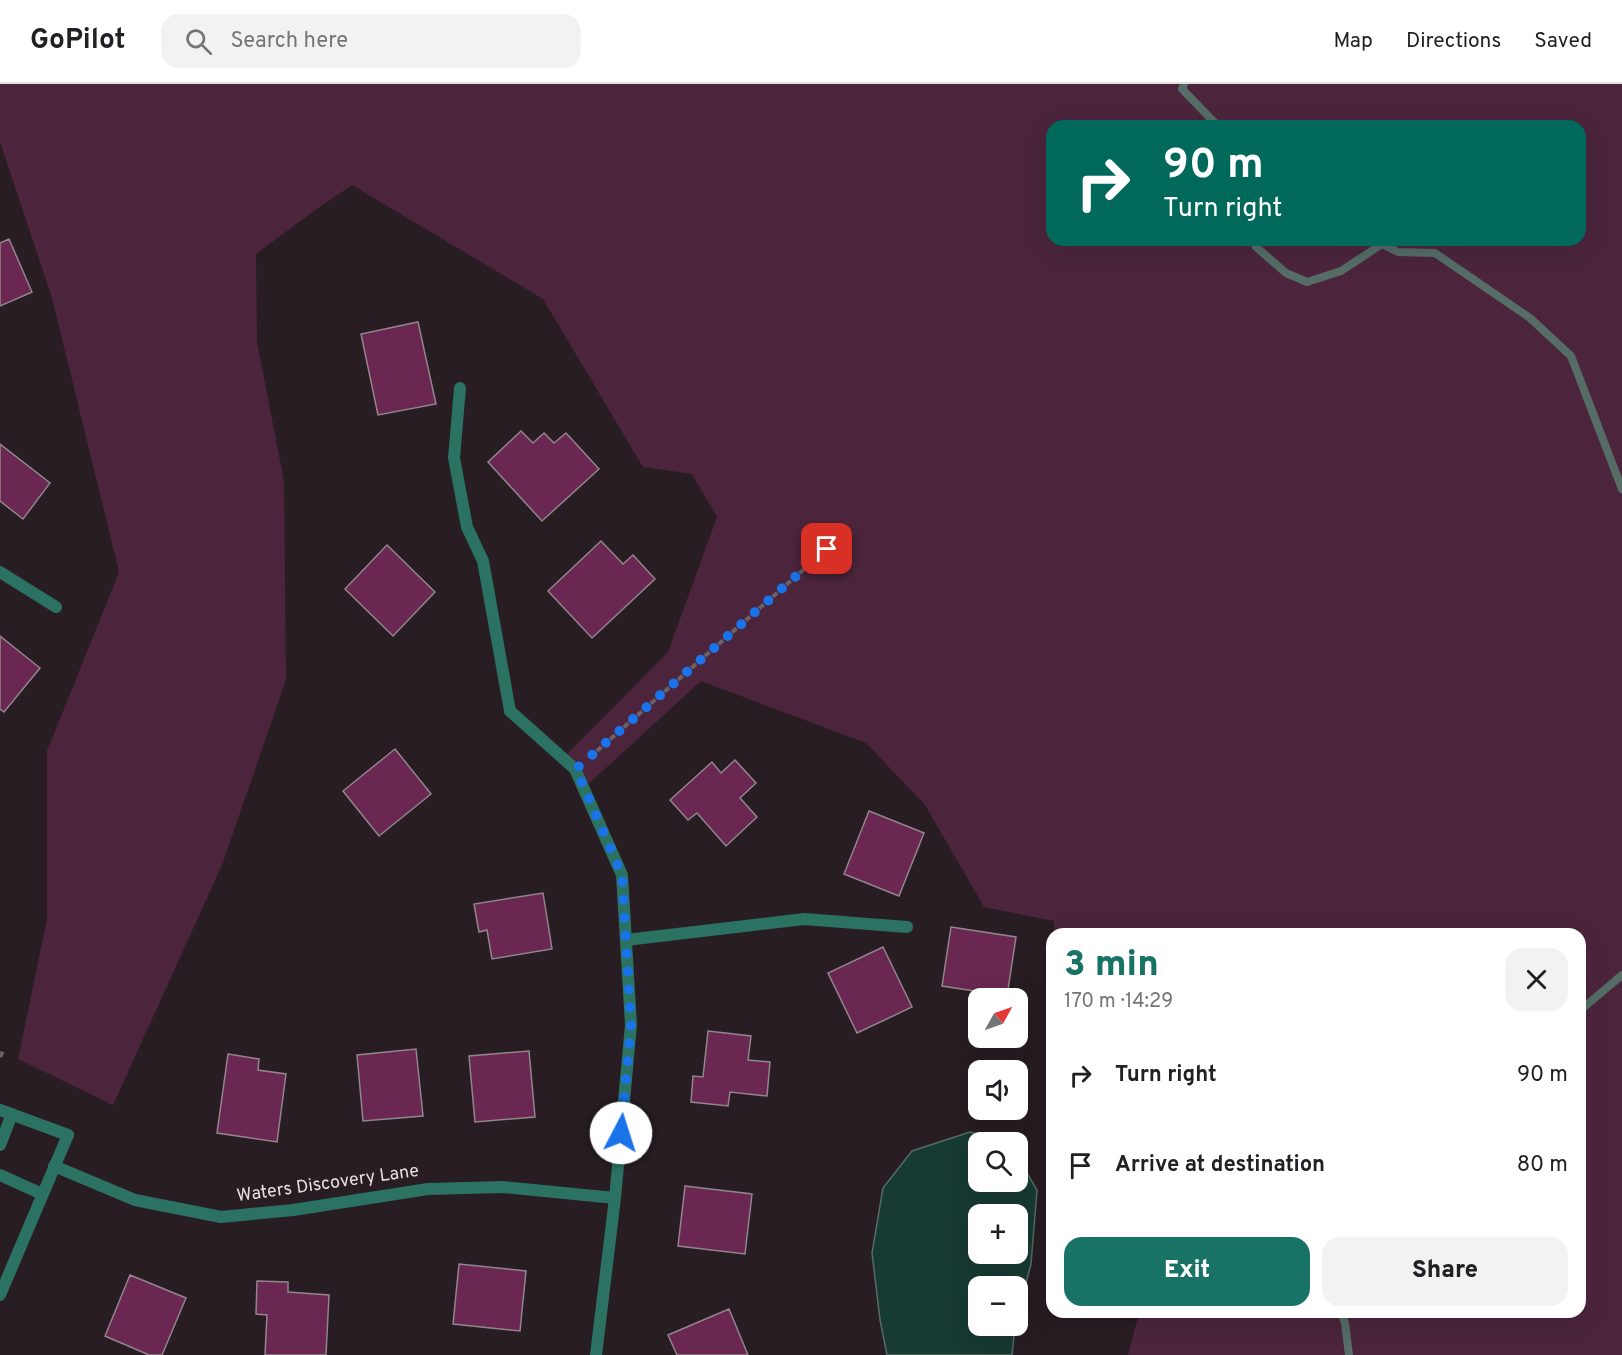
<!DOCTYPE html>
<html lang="en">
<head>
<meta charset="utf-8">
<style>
	:root { --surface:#fff; --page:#f2f2f2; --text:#202124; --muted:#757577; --line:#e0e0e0; --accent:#187265 }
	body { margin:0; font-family:Overpass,sans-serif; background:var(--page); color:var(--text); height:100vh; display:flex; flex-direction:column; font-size:22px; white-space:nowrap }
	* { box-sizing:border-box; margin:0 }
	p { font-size:20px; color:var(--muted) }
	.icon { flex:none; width:33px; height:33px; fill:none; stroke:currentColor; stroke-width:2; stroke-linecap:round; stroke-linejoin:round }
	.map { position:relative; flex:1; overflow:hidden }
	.panel { position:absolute; left:1046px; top:844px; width:540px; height:390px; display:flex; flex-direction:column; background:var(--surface); border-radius:18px; box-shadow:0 6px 24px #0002 }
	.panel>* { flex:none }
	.guide { position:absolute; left:1046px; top:36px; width:540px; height:126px; border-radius:18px; box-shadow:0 6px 24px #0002; background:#00695c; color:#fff; overflow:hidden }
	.needle { width:39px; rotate:50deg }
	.buttons { position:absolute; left:968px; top:904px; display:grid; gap:12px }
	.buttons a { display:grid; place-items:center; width:60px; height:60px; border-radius:12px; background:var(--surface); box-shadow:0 6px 24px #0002; font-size:30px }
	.pin { position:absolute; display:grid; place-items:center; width:51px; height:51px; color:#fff; margin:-26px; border-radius:12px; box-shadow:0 3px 9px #0006 }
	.me { position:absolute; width:66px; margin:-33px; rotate:5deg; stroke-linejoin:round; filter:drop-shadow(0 0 4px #0008) }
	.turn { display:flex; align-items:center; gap:21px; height:126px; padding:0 18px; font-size:27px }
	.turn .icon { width:78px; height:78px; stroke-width:2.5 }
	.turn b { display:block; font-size:42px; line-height:51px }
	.round { display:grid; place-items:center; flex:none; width:63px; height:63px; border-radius:18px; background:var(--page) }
	.summary { display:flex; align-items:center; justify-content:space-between; height:102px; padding:0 18px }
	h1 { font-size:36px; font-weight:800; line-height:45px; color:var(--accent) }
	.action { display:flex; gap:12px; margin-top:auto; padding:12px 18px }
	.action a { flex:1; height:69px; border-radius:18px; background:var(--accent); color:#fff; font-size:24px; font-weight:800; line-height:69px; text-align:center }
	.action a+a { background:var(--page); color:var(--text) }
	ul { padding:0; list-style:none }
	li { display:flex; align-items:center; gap:18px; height:90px; padding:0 18px }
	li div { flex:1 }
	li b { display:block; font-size:22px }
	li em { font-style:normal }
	header { display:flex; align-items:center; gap:36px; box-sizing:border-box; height:84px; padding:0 30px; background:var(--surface); border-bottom:2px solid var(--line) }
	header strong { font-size:28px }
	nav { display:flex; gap:33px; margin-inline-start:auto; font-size:21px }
	.search { width:420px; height:54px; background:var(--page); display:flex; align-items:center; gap:15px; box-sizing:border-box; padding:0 21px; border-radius:18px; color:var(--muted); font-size:22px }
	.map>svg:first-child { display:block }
	.green { fill:#4c253c; fill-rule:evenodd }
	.water { fill:#173a32; stroke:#556c67; stroke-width:1.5; fill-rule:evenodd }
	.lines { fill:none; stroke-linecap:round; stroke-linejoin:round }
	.stream { stroke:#556c67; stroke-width:8 }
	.building { fill:#692751; stroke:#92858c; stroke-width:1.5 }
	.path { stroke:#6b6267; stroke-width:4; stroke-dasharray:6 3; stroke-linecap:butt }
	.service { stroke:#2b7263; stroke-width:12 }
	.minor { stroke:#2b7263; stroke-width:12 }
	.tertiary { stroke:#2b7263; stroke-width:12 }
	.route { stroke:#1a73e8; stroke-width:10; stroke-dasharray:0 18 }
	.labels { text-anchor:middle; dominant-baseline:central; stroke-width:6; stroke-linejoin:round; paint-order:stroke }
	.street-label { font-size:18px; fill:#e7dfe3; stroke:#271d23 }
</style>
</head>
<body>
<header>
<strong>GoPilot</strong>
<div class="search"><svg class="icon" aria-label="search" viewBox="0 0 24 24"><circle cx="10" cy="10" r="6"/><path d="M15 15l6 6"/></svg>Search here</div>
<nav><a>Map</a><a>Directions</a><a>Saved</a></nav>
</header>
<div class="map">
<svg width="1622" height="1271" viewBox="0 0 1622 1271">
	<rect width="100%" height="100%" fill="#271d23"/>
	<path class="green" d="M 0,0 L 1622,0 L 1622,1271 L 1128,1271 L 1139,1229 L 1580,1228 L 1580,850 L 1054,850 L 1054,837 L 984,823 L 925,721 L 866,659 L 701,597 L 584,704 L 563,674 L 668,568 L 717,433 L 692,390 L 643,383 L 543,215 L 352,101 L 311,129 L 256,170 L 257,258 L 284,397 L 286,596 L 222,781 L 113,1021 L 18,975 L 47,835 L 47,667 L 119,488 L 52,214 L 0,58 ZM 1052,42 L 1580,42 L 1580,156 L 1052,156 Z"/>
	<path class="water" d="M 970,1048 L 1008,1057 L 1009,1059 L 978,1059 L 978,1098 L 1017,1098 L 1017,1072 L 1037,1106 L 1031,1180 L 1017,1233 L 1017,1203 L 978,1203 L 978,1242 L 1015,1242 L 1012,1271 L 887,1271 L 880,1236 L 872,1169 L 883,1104 L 912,1067 ZM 978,1131 L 1017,1131 L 1017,1170 L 978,1170 Z"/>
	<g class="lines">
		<path class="stream" d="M 1184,0 L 1182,5 L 1218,42
			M 1253,156 L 1256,163 L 1286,189 L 1307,198 L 1341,187 L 1382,160 L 1398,168 L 1435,169 L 1530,234 L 1571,272 L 1622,405
			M 1580,931 L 1583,924 L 1622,891
			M 1341,1228 L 1345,1239 L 1349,1271"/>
	</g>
	<path class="building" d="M 9,155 L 32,208 L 0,222 L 0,159 Z
		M 418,238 L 436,320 L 378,331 L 361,250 Z
		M 521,347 L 533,359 L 544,349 L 554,359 L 566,349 L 599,385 L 542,437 L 488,378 Z
		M 0,360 L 50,399 L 23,435 L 0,417 Z
		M 601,457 L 623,480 L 633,471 L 655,495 L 592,554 L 548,507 Z
		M 387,461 L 435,508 L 393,552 L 345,505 Z
		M 0,552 L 40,584 L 4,628 L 0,625 Z
		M 395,665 L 431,710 L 379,752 L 343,707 Z
		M 735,676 L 756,699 L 740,714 L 757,733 L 726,762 L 697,729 L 688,736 L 670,716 L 712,678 L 721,689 Z
		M 869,727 L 924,749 L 899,812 L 844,790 Z
		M 543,809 L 552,865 L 492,875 L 487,846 L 479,848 L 474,820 Z
		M 951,843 L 1016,853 L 1007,912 L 942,902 Z
		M 883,863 L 912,923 L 857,949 L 828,889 Z
		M 708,947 L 751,952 L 748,976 L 770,978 L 767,1012 L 730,1008 L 728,1022 L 691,1018 L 693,992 L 703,993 Z
		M 416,965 L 423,1032 L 363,1037 L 357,971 Z
		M 529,967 L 535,1033 L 475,1038 L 469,972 Z
		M 228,970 L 259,975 L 258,986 L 286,990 L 277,1058 L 217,1049 Z
		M 685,1102 L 752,1110 L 745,1170 L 678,1162 Z
		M 459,1180 L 526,1187 L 520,1247 L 453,1240 Z
		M 130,1191 L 186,1214 L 162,1271 L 149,1271 L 105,1252 Z
		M 257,1197 L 288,1198 L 288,1208 L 329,1211 L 326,1271 L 265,1271 L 267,1231 L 256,1230 Z
		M 729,1225 L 748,1271 L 677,1271 L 668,1251 Z"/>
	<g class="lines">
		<path class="path" d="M 590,673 L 827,465
			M 0,973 L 3,967"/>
		<path class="service" d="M 460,304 L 454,374 L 467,443 L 483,477 L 510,627
			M 626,856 L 804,835 L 907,843"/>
		<path class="minor" d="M 0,488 L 56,523
			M 510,627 L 575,685 L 622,791 L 631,941 L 615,1114 L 596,1271
			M 0,1026 L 68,1051
			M 54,1082 L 135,1116 L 221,1133 L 293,1126 L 428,1105 L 502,1103 L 615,1114
			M 0,1091 L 42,1110"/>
		<path class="tertiary" d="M 0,1061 L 12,1030
			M 0,1211 L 68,1051"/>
	</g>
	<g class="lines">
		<path class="route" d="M 621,1049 L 631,941 L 622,791 L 576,685 L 827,465"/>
	</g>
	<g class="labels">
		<g class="street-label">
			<text transform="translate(328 1100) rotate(-8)">Waters Discovery Lane</text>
		</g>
	</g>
</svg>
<div class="buttons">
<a><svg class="needle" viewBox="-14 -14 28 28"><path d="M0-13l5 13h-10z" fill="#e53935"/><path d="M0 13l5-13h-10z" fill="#757577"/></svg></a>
<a><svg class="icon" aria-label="sound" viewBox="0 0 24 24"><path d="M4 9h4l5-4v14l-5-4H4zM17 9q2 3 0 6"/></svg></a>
<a><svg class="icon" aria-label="search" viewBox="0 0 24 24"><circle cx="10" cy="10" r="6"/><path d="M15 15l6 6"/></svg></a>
<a>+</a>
<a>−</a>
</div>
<div class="pin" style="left:827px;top:465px;background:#d93025"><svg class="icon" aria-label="arrive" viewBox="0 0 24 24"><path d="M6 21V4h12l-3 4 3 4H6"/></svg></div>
<svg class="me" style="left:621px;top:1049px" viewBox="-20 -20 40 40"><circle r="19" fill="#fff"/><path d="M0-13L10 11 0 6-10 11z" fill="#1a73e8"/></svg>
<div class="guide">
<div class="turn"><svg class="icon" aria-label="right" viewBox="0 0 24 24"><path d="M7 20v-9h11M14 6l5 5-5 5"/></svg><div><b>90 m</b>Turn right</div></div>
</div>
<section class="panel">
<div class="summary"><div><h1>3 min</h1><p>170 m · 14:29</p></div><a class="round"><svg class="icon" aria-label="close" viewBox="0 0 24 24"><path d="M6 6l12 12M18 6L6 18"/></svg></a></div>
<ul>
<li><svg class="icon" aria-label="right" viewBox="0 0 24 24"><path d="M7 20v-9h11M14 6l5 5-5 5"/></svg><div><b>Turn right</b></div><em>90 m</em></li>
<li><svg class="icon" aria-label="arrive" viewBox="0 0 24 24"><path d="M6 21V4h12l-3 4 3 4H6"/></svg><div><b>Arrive at destination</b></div><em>80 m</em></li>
</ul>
<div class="action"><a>Exit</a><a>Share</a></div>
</section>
</div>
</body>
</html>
